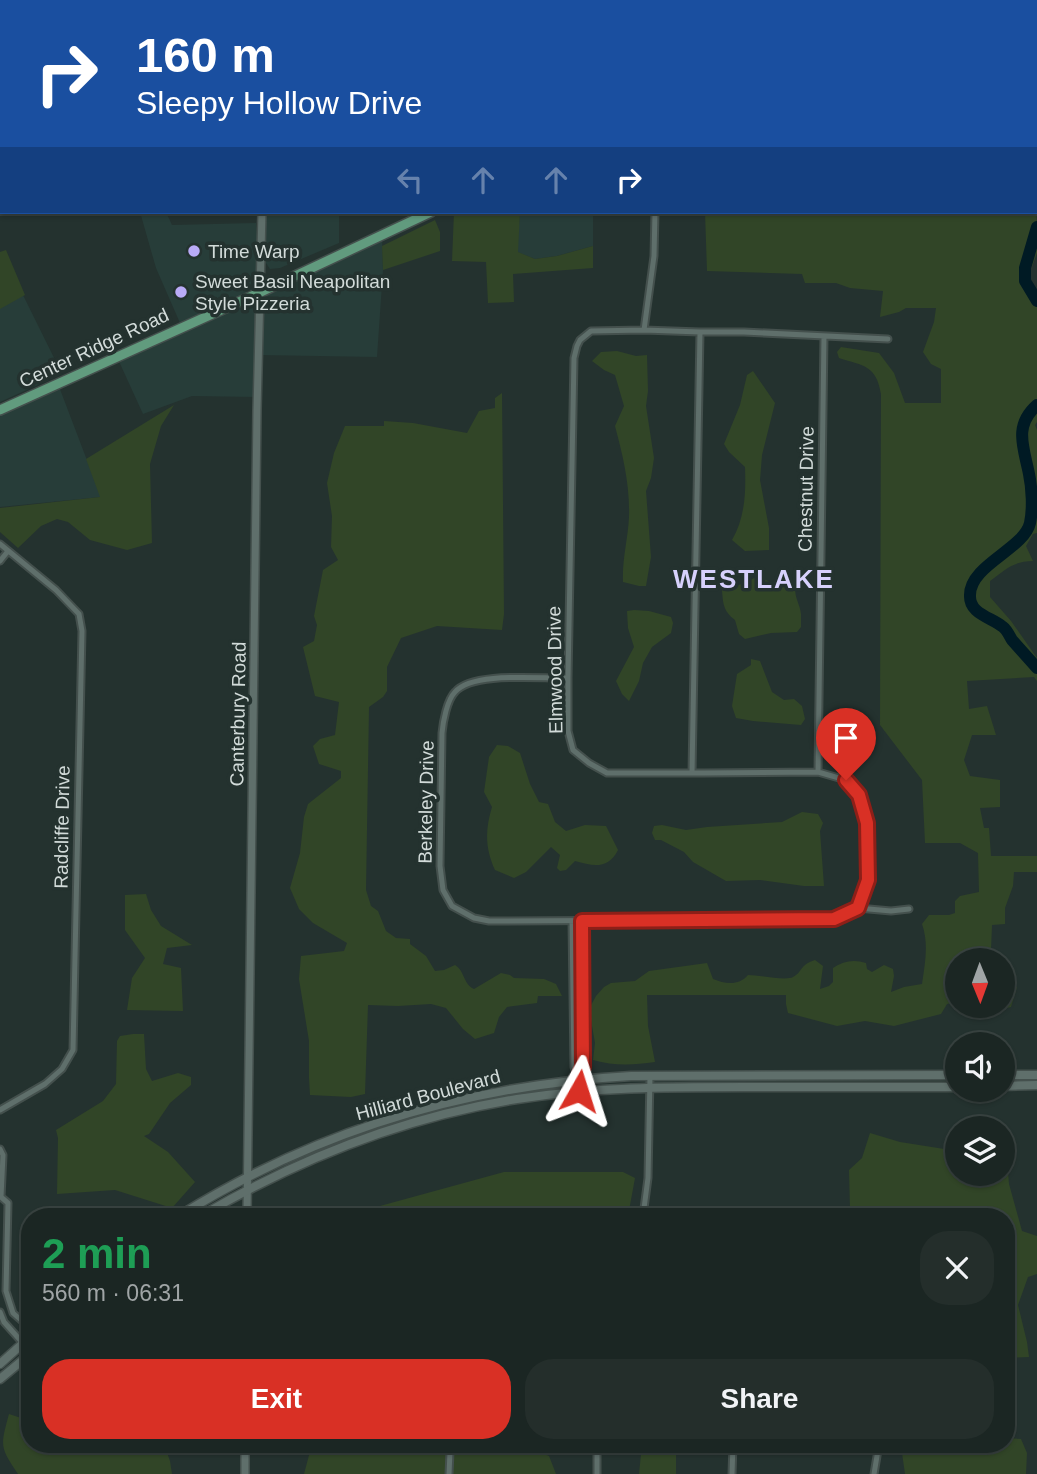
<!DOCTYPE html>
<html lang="en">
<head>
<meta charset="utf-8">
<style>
	:root { --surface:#1b2623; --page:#242e2b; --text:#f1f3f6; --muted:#a0a5a6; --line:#394341; --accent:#d93025 }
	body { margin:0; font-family:Arial,sans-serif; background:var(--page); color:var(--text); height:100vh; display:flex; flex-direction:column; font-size:26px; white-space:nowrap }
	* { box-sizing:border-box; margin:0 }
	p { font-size:23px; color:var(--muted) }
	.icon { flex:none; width:38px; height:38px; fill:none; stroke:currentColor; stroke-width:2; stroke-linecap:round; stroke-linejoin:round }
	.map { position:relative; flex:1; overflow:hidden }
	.details { position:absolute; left:21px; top:1208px; width:994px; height:245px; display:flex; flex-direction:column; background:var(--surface); border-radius:28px; box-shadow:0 2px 5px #0004,0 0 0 2px var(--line) }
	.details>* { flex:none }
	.hud { position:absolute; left:0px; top:0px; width:1038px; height:214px; box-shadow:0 2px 5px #0004,0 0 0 2px var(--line); background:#1a4fa0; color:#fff; overflow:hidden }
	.needle { width:46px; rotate:179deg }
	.fabs { position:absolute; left:945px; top:948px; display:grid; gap:14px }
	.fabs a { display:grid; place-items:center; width:70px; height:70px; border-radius:50%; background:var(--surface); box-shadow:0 2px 5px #0004,0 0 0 2px var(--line); font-size:35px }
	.pin { position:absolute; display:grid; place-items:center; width:60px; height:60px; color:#fff; margin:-72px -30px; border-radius:50% 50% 50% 0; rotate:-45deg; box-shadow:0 0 7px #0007 }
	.pin .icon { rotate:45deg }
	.me { position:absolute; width:77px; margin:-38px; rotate:6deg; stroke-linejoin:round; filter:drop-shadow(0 0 5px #0008) }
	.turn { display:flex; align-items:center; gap:24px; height:147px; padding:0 21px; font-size:32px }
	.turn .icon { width:91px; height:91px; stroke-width:2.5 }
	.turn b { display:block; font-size:49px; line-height:60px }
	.lanes { display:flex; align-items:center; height:66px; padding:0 21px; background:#0003; justify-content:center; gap:35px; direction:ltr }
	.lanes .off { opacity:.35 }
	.round { display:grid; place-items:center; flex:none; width:74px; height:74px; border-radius:28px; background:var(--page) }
	.headline { display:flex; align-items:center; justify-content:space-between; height:119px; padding:0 21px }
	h1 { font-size:42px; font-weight:800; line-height:52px; color:#1e9e55 }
	.action { display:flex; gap:14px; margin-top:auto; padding:14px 21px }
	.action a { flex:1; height:80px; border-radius:28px; background:var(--accent); color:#fff; font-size:28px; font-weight:800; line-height:80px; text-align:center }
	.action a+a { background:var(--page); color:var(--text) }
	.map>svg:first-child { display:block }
	.built { fill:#273d39 }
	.green { fill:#314527 }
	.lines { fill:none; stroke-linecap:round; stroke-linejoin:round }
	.river { stroke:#001a24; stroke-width:12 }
	.minor-casing { stroke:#44504d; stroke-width:9 }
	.tertiary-casing { stroke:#44504d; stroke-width:10 }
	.secondary-casing { stroke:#44504d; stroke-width:11 }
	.primary-casing { stroke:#44504d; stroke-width:12 }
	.minor { stroke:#5f6f6b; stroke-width:5 }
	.tertiary { stroke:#5f6f6b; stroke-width:7 }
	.secondary { stroke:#5f6f6b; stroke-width:8 }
	.primary { stroke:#619b7e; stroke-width:9 }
	.route-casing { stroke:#8d1f18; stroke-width:18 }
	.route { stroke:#d93025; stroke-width:12 }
	.poi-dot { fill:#b9abf7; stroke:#24322f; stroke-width:2.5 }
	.labels { text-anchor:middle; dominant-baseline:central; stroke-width:7; stroke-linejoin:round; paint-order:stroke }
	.poi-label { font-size:19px; fill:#d2dbd9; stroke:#24322f; text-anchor:start }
	.street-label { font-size:19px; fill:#d2dbd9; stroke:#24322f }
	.district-label { font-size:26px; font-weight:bold; letter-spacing:2px; fill:#d7d1fc; stroke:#24322f }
</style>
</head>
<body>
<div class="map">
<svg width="1037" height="1474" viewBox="0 0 1037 1474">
	<rect width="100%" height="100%" fill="#24322f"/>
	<path class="built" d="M 140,212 L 166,212 L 172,225 L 256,223 L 258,246 L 256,289 L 180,323 L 156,268 Z
		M 266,212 L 339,212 L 339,243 L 280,268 L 270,269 L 266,263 Z
		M 520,212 L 593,212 L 593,246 L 557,256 L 535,259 L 517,252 Z
		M 382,235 L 383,270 L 377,357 L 259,355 L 257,397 L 192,396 L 143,414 L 117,357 Z
		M 22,293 L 62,374 L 0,402 L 0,304 Z
		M 58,384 L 101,497 L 0,507 L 0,410 Z"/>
	<path class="green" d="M 275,0 L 416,0 L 416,2 L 275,2 Z
		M 1036,163 L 1037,253 L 1029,275 L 1037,292 L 1037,422 L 1035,425 L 1037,430 L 1037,533 L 1033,534 L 1026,546 L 1033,561 C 1013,561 1005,570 990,581 L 990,597 L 1011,621 L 1037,658 L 1037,681 L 1034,677 L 967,681 L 969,709 L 987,706 L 996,735 L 972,735 L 964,760 L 970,776 L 1000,780 L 1000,807 L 980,808 L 984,828 L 989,828 L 991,856 L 1037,856 L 1037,872 L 1014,872 L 1013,886 L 1005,908 L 1005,924 L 992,925 L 991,950 L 985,957 L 987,961 L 957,961 L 957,1002 L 947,1004 L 941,1014 L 894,1026 L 865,1021 L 837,1026 L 788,1013 L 786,1004 L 786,995 L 647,995 L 648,1026 L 655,1062 C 633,1065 614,1066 593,1060 L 595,1043 L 589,1009 L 596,996 L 604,987 L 611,983 L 635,981 L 649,971 L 707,963 L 713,979 C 725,984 739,986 748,975 C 759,975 786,981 793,977 C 803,972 799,965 815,960 L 823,966 L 820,989 L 829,986 L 833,982 L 833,968 C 843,961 854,959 866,963 L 867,969 L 872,972 L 884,965 L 893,969 L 894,976 L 891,992 L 904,987 L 922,984 C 925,963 929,944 922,924 L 929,915 L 949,915 L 955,913 L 955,901 L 960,896 L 979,892 L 978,853 L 960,843 L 925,843 L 922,780 L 880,725 L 881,394 C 876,365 864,366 839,358 L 837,352 L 841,347 L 879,353 L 894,373 L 905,403 L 941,403 L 941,369 L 931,364 L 923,352 L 934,322 L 936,308 L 906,308 L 899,312 L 880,317 L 883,291 L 850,288 L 836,283 L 805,283 L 802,274 L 707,271 L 705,212 L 1036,212 Z
		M 454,212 L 520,212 L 518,252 L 535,259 L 557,256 L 593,246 L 593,268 L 513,274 L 514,302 L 488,303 L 486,262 L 452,261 Z
		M 435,220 L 440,232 L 440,251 L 383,270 L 382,246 Z
		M 6,250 L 25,295 L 0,309 L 0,252 Z
		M 617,351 L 636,356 L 647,355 L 648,391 L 646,406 L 654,458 L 651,478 L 646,491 L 651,557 L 646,586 L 639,586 L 623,582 C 622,559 628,539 629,517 C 630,485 623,456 615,426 L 624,406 L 615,375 L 604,370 L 592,361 L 601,352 Z
		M 753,371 L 775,403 L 762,455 L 760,480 L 769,528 L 769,550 L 745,551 L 732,540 C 745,518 746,492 745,467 L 729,452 L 724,444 L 740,405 L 747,375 Z
		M 502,393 L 504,614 L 502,630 L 437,626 L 401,638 L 387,667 L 387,691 L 383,697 L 369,707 L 366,890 L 371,906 L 378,911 L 386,931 L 396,938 L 410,939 L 410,944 L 426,956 L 435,971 L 444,970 L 455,965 C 465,971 463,984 474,989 L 501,973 L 510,975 L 514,978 L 544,979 L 556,984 L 562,996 L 538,996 L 537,1003 L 507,1007 L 499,1017 L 494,1033 L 475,1039 L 463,1029 L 446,1008 L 431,1004 L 398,1006 L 368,1005 L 365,1094 L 351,1097 L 310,1095 L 309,1078 L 309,1041 L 299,979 L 301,956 L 344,951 L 347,943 L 313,923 L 299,909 L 290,888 L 300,853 L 304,817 L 308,804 L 341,778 L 341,771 L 319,764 L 313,746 L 320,739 L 335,735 L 339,702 L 315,696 L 303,647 L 314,641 L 317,625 L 314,616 L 323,570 L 338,560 L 331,547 L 332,516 L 327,483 L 334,453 L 345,426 L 384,426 L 384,421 L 413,423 L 467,433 L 479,411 L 495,408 L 495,398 Z
		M 174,405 L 161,426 L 150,464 L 152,543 L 127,550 L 90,540 L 68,522 L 57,519 L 41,526 L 18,548 L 0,532 L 0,508 L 100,497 L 86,459 Z
		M 758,576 L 774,584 L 794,581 L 796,584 C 793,597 800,603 801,614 C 801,619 801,623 801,627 L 797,632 L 771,633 L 745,639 L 739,634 L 735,620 C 723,611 723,603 722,590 L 745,583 Z
		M 634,610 L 649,611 L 671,617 L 673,623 L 671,633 L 652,647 L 643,663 L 639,681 L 629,701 L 622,694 L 616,681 L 634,647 L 628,628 L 627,611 Z
		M 751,659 L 760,661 L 772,692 L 784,700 L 794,699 L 802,706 L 805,719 L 801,725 L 753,721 L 736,718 L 732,706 L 737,674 L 751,665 Z
		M 497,745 L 508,746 L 520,753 L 530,784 L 539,802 L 548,804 L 555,822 L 566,831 L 585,825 L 606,826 L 618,850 C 608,870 593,866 575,861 L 566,870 L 560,871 L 557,868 L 560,855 L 551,847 L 526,872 L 514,878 L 495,870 C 485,848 485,830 492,807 L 484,792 L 489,757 Z
		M 802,812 L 818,814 L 823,823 L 820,831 L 824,886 L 804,886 L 760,880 L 726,881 L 693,862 L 684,852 L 661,840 L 655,840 L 652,833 L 654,826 L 662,825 L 686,830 L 707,827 L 782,822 Z
		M 146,894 L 151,910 L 161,926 L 192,945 L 167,948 L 163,964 L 181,968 L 183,1011 L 127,1010 L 132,978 L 145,958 L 125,930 L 125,895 Z
		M 1003,977 L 1007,983 L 1017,987 L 1011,1007 L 990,1012 L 974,1008 L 973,1006 L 1003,1006 Z
		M 133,1034 L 144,1034 L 146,1069 L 152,1081 L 178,1073 L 191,1077 L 191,1085 L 170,1103 L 149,1134 L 144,1136 L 168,1152 L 195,1182 L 172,1208 L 115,1190 L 57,1194 L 58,1138 L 56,1130 L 103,1101 L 116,1084 L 117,1041 L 120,1036 Z
		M 870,1133 L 900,1142 L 957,1151 L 957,1174 L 1003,1174 L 1003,1169 L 1008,1172 L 1009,1184 L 1022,1231 L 1037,1236 L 1037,1274 L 1028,1277 L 1018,1305 L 1027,1342 L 1029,1357 L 1006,1358 L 1006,1216 L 897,1216 L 850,1209 L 849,1170 L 862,1158 Z
		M 504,1172 L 623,1172 L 635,1178 L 628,1216 L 359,1216 L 369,1209 Z
		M 9,1414 L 30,1421 L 30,1444 L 164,1444 L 170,1461 L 172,1474 L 18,1474 C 0,1447 0,1447 9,1414 Z
		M 1006,1438 L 1021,1439 L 1027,1453 L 1026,1474 L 905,1474 L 902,1453 L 943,1452 L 965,1444 L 1006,1444 Z
		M 312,1444 L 520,1444 L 549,1456 L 556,1474 L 304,1474 Z
		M 642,1444 L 678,1444 L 676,1449 L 676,1474 L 639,1474 Z"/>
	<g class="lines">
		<path class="river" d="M 1028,0 L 1029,2
			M 1036,205 L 1037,208
			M 1037,227 L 1025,268 L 1025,281 L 1037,301
			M 1037,405 C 1013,426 1024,448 1029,474 C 1032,488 1033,509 1030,523 C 1024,549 970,565 970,595 C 969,614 991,617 1003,627 C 1007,630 1009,635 1012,640 C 1020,649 1029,659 1037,668"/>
		<defs>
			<path id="minor" d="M 454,0 L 454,2
				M 531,0 L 531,1
				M 0,100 L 2,101
				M 644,330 L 654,256 L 655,212
				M 0,544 L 56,590 L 79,614 L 82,631 L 73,1050 L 62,1069 L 45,1084 L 0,1110
				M 0,561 L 8,551
				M 568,678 C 542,679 472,671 455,692 C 447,700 443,722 442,733 L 440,866 L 443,890 L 452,906 L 474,918 L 489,921 L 834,919 L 858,908 L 891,911 L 909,909
				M 818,772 L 824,336
				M 692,773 L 700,332
				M 858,908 L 868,880 L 867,823 L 859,795 L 846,780 L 818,772 L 704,773 L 607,773 L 589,763 L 573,750 L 568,731 L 568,678 L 574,358 L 577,346 L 580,340 L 591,331 L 644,330 L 700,332 L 744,332 L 888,339
				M 572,921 L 574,1067 L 578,1079 L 579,1091
				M 579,1078 L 583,1067 L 582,921
				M 0,1149 L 3,1155 L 1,1197 L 8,1203 L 6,1291 L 13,1313 L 30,1328
				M 643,1216 L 648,1178 L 650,1076
				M 0,1312 L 4,1322 L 30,1351
				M 449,1474 L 450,1452
				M 597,1474 L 597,1444
				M 732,1474 L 733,1444
				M 874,1474 L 879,1444"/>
			<path id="tertiary" d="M 264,2 L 265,0
				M 247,1216 L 257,410 L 262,212
				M 245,1474 L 245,1444"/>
			<path id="secondary" d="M 1003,1075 L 1037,1075
				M 1003,1086 L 1037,1085
				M 179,1216 C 317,1130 469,1085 631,1076 L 957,1075
				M 201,1216 C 298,1159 405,1117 517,1099 C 593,1087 669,1087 745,1087 C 816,1087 886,1087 957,1087
				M 0,1364 L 30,1337
				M 0,1379 L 30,1354"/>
			<path id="primary" d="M 869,2 L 872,0
				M 0,410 L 261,292 L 431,212"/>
		</defs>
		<use href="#minor" class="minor-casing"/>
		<use href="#tertiary" class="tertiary-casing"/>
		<use href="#secondary" class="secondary-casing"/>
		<use href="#primary" class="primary-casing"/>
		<use href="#minor" class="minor"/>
		<use href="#tertiary" class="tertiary"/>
		<use href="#secondary" class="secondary"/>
		<use href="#primary" class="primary"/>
	</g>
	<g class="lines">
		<defs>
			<path id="route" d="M 579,1091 L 578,1079 L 583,1067 L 582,921 L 834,919 L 858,908 L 868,880 L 867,823 L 859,795 L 846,780"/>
		</defs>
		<use href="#route" class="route-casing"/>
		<use href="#route" class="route"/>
	</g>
	<g class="poi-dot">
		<circle cx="194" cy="251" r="7"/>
		<circle cx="181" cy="292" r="7"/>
	</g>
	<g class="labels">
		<g class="poi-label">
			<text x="208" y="251">Time Warp</text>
			<text x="195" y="281">Sweet Basil Neapolitan<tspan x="195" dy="22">Style Pizzeria</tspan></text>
		</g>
		<g class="street-label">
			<text transform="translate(94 348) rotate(-25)">Center Ridge Road</text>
			<text transform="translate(806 489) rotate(-89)">Chestnut Drive</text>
			<text transform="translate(555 670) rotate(-91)">Elmwood Drive</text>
			<text transform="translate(238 714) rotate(-89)">Canterbury Road</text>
			<text transform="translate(426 802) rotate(-89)">Berkeley Drive</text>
			<text transform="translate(62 827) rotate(-89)">Radcliffe Drive</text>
			<text transform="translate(428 1095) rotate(-15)">Hilliard Boulevard</text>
		</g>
		<g class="district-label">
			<text x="754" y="579">WESTLAKE</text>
		</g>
	</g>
</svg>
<div class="fabs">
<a><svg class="needle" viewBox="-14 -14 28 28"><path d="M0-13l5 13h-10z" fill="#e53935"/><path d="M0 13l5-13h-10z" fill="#a0a5a6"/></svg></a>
<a><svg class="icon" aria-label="sound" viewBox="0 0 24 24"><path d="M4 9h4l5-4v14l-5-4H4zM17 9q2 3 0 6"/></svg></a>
<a><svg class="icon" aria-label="layers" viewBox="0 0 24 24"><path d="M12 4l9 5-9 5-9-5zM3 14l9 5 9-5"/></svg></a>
</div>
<div class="pin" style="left:846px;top:780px;background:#d93025"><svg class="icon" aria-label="arrive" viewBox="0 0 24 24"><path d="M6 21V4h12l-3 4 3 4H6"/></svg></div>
<svg class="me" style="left:579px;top:1091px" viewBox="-20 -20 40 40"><path d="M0-17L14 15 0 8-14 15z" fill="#d93025" stroke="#fff" stroke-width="4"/></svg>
<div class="hud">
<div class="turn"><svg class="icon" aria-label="right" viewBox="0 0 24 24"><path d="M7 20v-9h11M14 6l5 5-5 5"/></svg><div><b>160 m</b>Sleepy Hollow Drive</div></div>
<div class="lanes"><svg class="icon off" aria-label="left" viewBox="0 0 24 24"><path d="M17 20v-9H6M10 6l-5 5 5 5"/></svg><svg class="icon off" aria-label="ahead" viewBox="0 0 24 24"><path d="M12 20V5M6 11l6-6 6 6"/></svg><svg class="icon off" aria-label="ahead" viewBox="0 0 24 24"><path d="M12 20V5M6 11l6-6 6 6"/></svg><svg class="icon" aria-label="right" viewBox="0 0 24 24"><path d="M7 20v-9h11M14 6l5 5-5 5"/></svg></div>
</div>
<section class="details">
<div class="headline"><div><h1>2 min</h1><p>560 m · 06:31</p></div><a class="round"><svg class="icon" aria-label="close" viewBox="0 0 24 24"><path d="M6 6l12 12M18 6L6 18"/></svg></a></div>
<div class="action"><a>Exit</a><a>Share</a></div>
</section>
</div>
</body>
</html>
